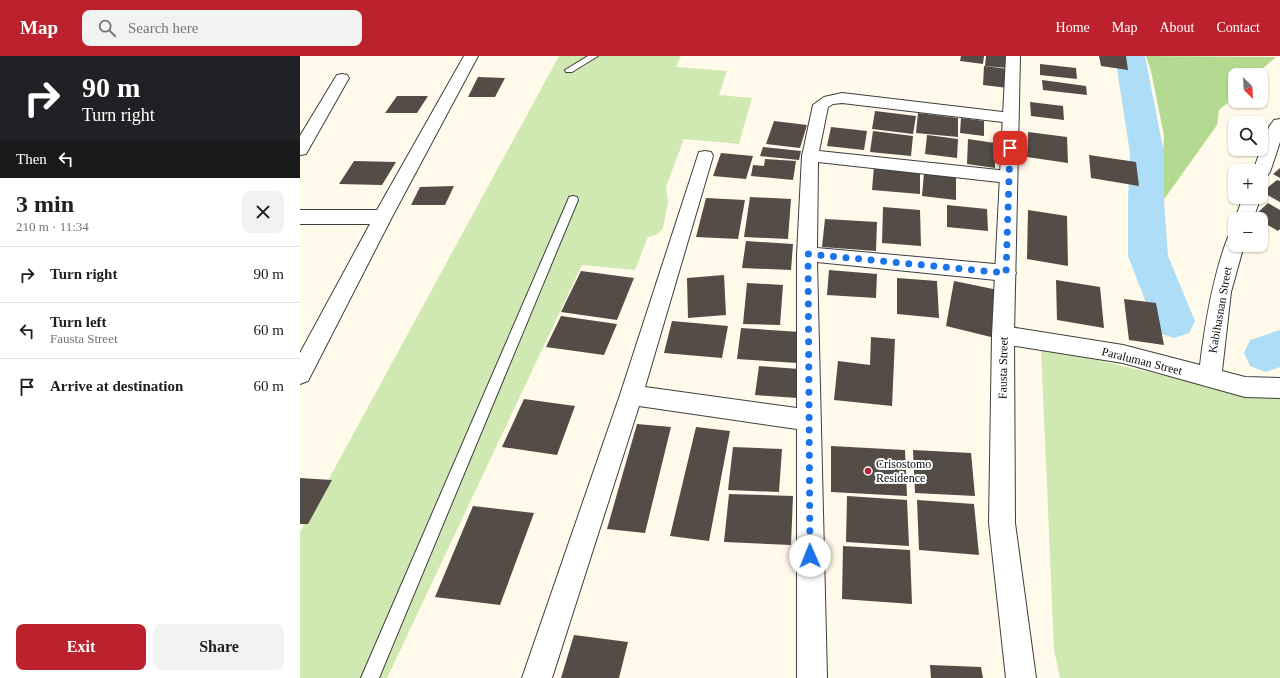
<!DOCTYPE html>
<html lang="en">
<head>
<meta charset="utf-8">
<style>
	:root { --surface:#fff; --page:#f2f2f2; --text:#202124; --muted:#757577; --line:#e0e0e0; --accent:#bc212d }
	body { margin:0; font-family:Georgia,serif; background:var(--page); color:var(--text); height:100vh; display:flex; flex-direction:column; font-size:15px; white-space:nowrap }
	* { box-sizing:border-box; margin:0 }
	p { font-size:13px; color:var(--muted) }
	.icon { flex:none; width:22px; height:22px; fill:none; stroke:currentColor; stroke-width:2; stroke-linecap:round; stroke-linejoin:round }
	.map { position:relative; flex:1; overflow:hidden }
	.side { display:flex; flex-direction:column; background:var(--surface); width:300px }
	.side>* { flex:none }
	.guide { background:#202124; color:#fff; overflow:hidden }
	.needle { width:26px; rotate:155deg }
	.tools { position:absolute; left:928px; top:12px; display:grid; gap:8px }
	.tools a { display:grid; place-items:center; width:40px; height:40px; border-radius:8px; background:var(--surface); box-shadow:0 1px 3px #0004; font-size:20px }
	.pin { position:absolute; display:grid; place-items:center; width:34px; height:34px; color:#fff; margin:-17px; border-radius:8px; box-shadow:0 2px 6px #0006 }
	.me { position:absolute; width:44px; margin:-22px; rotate:359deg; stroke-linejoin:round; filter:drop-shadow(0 0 3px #0008) }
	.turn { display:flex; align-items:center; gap:14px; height:84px; padding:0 16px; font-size:18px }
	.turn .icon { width:52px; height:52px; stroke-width:2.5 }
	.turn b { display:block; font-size:28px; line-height:34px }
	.then { display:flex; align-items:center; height:38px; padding:0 16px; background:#0003; gap:8px; font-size:15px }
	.round { display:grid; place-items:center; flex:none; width:42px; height:42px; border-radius:8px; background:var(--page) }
	.overview { display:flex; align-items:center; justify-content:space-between; height:68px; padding:0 16px }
	h1 { font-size:24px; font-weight:700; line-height:30px }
	.primary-button { display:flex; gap:8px; margin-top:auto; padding:8px 16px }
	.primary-button a { flex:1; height:46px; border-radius:8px; background:var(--accent); color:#fff; font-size:16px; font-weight:700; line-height:46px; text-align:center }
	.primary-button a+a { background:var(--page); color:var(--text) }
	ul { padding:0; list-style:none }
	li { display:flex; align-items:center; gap:12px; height:56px; padding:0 16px; border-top:1px solid var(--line) }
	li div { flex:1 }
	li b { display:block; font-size:15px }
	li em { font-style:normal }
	header { display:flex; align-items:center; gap:24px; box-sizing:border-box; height:56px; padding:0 20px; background:var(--accent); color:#fff }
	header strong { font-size:19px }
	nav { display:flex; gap:22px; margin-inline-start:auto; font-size:14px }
	.search { width:280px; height:36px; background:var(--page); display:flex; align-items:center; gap:10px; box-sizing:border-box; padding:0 14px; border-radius:8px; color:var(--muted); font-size:15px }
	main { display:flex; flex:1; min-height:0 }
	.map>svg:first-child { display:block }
	.green { fill:#d0e9b2 }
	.forest { fill:#b4da92 }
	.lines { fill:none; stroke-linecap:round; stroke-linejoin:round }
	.river { fill:#adddf7; fill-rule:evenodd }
	.building { fill:#534c47 }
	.service-casing { stroke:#3e3e3e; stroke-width:2 }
	.minor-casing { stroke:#3e3e3e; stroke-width:2 }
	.tertiary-casing { stroke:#3e3e3e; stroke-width:2 }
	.service { fill:#fff; fill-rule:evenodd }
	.minor { fill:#fff; fill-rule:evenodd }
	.tertiary { fill:#fff; fill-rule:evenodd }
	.route { stroke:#1a73e8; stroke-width:7; stroke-dasharray:0 12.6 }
	.poi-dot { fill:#bc212d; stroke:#fff; stroke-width:1.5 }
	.labels { text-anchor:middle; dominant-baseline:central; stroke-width:4; stroke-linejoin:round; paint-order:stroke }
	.street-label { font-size:12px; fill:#0b0b0b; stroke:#fff }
	.poi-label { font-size:12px; fill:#0b0b0b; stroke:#fff; text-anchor:start }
</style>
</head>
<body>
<header>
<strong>Map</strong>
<div class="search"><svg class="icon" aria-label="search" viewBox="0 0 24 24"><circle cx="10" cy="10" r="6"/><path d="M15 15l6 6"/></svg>Search here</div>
<nav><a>Home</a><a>Map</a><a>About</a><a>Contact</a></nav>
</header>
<main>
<section class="side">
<div class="guide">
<div class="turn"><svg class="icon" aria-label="right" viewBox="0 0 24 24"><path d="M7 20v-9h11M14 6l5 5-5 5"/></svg><div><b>90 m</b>Turn right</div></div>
<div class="then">Then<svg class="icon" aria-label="left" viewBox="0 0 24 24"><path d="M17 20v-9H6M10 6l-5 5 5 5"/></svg></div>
</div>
<div class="overview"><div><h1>3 min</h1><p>210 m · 11:34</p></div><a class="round"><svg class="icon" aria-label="close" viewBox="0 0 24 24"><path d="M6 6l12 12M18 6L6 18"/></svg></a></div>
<ul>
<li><svg class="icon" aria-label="right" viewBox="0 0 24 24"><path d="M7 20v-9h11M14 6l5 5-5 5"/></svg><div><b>Turn right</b></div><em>90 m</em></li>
<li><svg class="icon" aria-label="left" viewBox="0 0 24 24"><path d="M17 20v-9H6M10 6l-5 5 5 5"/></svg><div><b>Turn left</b><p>Fausta Street</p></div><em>60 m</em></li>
<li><svg class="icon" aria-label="arrive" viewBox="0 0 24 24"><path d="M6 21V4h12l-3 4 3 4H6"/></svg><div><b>Arrive at destination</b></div><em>60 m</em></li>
</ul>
<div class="primary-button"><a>Exit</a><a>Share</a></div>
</section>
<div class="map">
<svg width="980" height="622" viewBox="0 0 980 622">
	<rect width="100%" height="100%" fill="#fffae9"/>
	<path class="green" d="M 259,0 L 381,0 L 376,11 L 427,15 L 419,39 L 452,42 L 439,88 L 384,83 L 366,131 L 368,146 L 363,172 L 358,178 L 348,181 L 335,214 L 282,209 L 87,622 L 0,622 L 0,476 Z
		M 741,291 L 951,340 L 980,343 L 980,622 L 760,622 L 754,594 Z"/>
	<path class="forest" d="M 846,0 L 976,1 L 955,19 L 935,19 L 935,26 L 933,26 L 935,29 L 935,41 L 919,54 L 917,69 L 860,149 L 864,80 L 851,15 Z"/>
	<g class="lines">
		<path class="river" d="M 815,0 L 845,0 L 864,97 L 864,144 L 868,200 L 895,265 L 889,277 L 874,282 L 859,277 L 853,265 L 828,200 L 828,144 L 830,97 Z
			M 980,274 L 980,311 L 966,316 L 950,310 L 944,297 L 950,284 Z"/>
	</g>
	<path class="building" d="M 661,0 L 684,0 L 683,8 L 660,5 Z
		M 686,0 L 708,0 L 707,12 L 685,10 Z
		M 799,0 L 826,0 L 828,14 L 801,10 Z
		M 740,8 L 776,12 L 777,23 L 740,19 Z
		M 684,10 L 708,13 L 708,32 L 683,29 Z
		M 178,21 L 205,22 L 195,41 L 168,41 Z
		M 742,24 L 786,30 L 787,39 L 743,34 Z
		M 97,40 L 128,40 L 117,57 L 85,57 Z
		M 730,46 L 763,50 L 764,64 L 731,60 Z
		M 575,55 L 616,60 L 613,78 L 572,73 Z
		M 618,57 L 658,62 L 658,81 L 616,77 Z
		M 661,62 L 684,65 L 684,80 L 660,77 Z
		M 474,65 L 507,69 L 500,92 L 466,88 Z
		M 531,71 L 567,75 L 564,94 L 527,90 Z
		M 573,75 L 613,80 L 611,100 L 570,96 Z
		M 728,76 L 767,81 L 768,107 L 727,101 Z
		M 627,79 L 658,83 L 657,102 L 625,98 Z
		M 668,83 L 695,87 L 695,112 L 667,108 Z
		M 463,91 L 501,95 L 499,104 L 460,100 Z
		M 421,97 L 453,100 L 446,123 L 413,120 Z
		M 789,99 L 836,106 L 839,130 L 791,122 Z
		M 465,103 L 496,105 L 493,124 L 451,120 L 453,109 L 464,110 Z
		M 54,105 L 96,106 L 82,129 L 39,128 Z
		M 574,110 L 620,114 L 620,138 L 572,134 Z
		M 980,112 L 980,122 L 973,118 Z
		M 624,117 L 656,120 L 656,144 L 622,140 Z
		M 977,124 L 980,125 L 980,146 L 962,136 Z
		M 154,130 L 145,149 L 111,149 L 120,131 Z
		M 450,141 L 491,143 L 488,183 L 444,181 Z
		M 406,142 L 445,144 L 438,183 L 396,181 Z
		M 968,147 L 980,154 L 980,173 L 978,175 L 961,165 L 961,163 L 953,161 Z
		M 647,149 L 687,153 L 688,175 L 647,171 Z
		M 583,151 L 620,154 L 621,190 L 582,187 Z
		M 728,154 L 767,160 L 768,210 L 727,203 Z
		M 525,163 L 577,166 L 576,195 L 522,191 Z
		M 446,185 L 493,188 L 491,214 L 442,212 Z
		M 529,214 L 577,218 L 576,242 L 527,239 Z
		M 281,215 L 334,222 L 317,264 L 261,256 Z
		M 424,219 L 426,259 L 388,262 L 387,222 Z
		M 597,222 L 637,225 L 639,262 L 597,258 Z
		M 756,224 L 800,231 L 804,272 L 757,264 Z
		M 654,225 L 698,234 L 691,281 L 646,270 Z
		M 447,227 L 483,229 L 480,269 L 443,268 Z
		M 824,243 L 856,247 L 864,289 L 829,284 Z
		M 261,260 L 317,268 L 304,299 L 246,291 Z
		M 372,265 L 428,270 L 422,302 L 364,297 Z
		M 441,272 L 500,276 L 498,307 L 437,303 Z
		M 571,281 L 595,283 L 592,350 L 534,344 L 538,305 L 570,309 Z
		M 459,310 L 499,313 L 497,342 L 455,339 Z
		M 224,343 L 275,350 L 257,399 L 202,391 Z
		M 337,368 L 371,371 L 345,477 L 307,473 Z
		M 396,371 L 430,375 L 409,485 L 370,480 Z
		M 531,390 L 605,394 L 607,440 L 531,436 Z
		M 433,391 L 482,393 L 479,436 L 428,434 Z
		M 613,394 L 671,397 L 675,440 L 615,437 Z
		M 0,422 L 32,424 L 8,468 L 0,468 Z
		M 429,438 L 493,440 L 491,489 L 424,486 Z
		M 547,440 L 607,444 L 609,490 L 546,486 Z
		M 617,444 L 674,448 L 679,499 L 619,494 Z
		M 173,450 L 234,457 L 200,549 L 135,541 Z
		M 543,490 L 610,494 L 612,548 L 542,543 Z
		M 274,579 L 328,586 L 319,622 L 261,622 Z
		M 630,609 L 681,611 L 683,622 L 631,622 Z"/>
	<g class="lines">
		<defs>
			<path id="service" d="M 288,0 L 298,0 L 272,16 L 266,16 L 265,14 Z
				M 273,140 L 277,141 L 278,144 L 79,622 L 61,622 L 268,144 L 269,141 Z"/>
			<path id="minor" d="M 164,0 L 178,0 L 92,161 L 8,325 L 0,328 L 0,297 L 70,168 L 0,168 L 0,154 L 77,154 Z
				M 42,18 L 47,19 L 49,22 L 6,98 L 0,99 L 0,80 L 35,22 L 37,19 Z
				M 542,37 L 711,57 L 717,59 L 719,62 L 717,65 L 711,67 L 542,47 L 533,48 L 528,51 L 519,95 L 708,115 L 714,117 L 717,121 L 714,125 L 708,127 L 518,106 L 517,192 L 706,209 L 713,212 L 716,217 L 713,222 L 706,225 L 517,206 L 527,622 L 497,622 L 497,373 L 339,350 L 252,622 L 222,622 L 320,339 L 399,96 L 405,95 L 411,96 L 413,100 L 345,331 L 497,352 L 497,198 L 502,100 L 513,49 L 524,41 Z
				M 980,63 L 980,86 L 970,116 L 967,120 L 961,122 L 961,115 L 953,115 L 969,71 L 974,64 Z
				M 943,141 L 961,141 L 953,163 L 935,163 Z
				M 935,179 L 935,189 L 944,189 L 931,236 L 922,315 L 945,321 L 980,322 L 980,342 L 945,341 L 823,307 L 703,288 L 696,285 L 692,279 L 696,273 L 703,270 L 823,289 L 900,309 C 905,267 912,226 926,186 L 928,181 Z"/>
			<path id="tertiary" d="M 706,0 L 720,0 L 714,279 L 715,467 L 736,622 L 706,622 L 689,467 L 692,279 Z"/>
		</defs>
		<use href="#service" class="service-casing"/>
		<use href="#minor" class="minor-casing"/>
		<use href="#tertiary" class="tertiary-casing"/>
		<use href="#service" class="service"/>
		<use href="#minor" class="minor"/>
		<use href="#tertiary" class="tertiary"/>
	</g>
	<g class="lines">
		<path class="route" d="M 510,500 L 508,198 L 706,217 L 710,92"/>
	</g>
	<circle class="poi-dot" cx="568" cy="415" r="4"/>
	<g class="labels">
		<g class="street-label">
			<text transform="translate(920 254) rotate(-80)">Kabihasnan Street</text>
			<text transform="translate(842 305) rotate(14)">Paraluman Street</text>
			<text transform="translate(703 312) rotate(-89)">Fausta Street</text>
		</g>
		<g class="poi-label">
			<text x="576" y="408">Crisostomo<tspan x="576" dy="14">Residence</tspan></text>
		</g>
	</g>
</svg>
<div class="tools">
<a><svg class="needle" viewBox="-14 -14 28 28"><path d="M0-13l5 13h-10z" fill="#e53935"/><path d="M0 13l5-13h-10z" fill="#757577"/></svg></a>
<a><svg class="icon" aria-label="search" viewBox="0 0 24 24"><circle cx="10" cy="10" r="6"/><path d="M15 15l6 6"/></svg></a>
<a>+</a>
<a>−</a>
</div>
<div class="pin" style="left:710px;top:92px;background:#d93025"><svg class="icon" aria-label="arrive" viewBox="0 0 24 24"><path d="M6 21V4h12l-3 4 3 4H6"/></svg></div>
<svg class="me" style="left:510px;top:500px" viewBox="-20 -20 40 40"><circle r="19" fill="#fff"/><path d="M0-13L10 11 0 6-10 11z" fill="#1a73e8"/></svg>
</div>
</main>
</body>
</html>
